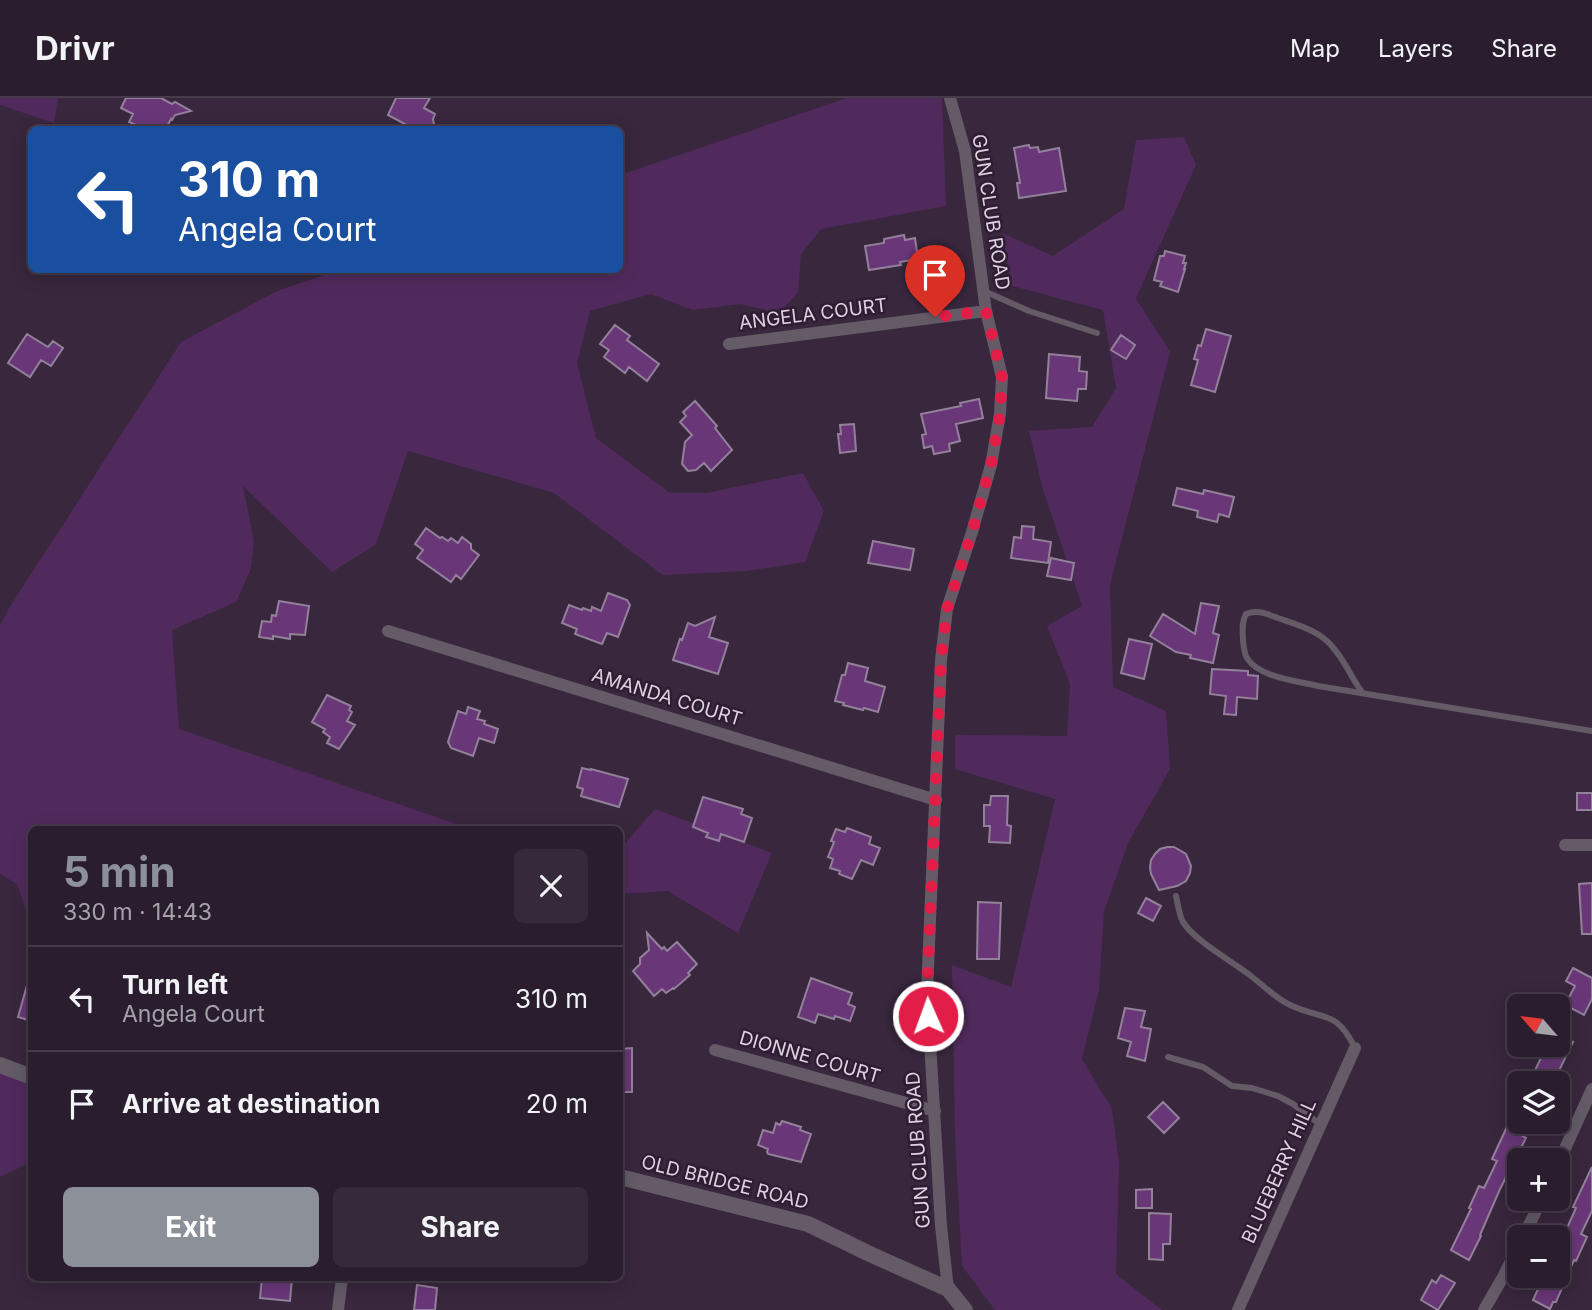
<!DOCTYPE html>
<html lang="en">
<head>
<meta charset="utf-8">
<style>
	:root { --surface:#2a1d2e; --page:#362a3a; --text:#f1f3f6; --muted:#a5a2aa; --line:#463b4a; --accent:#8c9099 }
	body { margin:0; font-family:Inter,sans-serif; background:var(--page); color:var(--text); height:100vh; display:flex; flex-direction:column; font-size:26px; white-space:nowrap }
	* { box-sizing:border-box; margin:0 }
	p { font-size:23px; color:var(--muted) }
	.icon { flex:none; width:38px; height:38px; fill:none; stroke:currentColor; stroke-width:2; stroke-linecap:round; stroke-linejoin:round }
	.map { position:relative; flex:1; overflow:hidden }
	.drawer { position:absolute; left:28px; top:728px; width:595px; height:455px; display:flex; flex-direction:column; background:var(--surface); border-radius:10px; box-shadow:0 4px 18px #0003,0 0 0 2px var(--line) }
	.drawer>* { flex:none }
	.hud { position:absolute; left:28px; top:28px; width:595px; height:147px; border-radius:10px; box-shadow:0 4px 18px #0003,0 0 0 2px var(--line); background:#1a4fa0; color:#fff; overflow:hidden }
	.needle { width:46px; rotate:298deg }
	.fabs { position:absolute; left:1507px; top:896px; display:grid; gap:14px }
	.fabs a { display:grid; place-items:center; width:63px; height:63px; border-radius:10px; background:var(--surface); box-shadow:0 4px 18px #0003,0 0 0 2px var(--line); font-size:35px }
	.pin { position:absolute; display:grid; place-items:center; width:60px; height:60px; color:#fff; margin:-72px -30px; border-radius:50% 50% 50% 0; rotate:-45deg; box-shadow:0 0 7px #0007 }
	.pin .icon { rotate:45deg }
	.me { position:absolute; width:77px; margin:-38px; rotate:358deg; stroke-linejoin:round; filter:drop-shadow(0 0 5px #0008) }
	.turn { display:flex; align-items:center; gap:24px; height:147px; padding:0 35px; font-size:32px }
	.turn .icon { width:91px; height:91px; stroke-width:2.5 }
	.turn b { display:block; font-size:49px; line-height:60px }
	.round { display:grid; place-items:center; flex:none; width:74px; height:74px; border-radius:10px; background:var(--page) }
	.headline { display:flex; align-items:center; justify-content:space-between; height:119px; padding:0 35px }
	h1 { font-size:42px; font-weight:700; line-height:52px; color:var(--accent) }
	.action { display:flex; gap:14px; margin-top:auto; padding:14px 35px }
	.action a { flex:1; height:80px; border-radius:10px; background:var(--accent); color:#fff; font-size:28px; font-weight:700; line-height:80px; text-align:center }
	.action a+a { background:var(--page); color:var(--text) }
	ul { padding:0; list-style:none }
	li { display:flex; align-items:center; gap:21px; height:105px; padding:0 35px; border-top:2px solid var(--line) }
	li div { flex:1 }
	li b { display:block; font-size:26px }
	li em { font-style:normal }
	header { display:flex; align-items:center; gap:42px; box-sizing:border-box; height:98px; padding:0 35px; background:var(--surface); border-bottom:2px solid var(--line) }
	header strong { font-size:33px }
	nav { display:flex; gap:38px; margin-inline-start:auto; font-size:24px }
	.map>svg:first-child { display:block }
	.green { fill:#512a5d }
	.building { fill:#693778; stroke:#93809a; stroke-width:2 }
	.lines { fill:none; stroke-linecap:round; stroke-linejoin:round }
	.service { stroke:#645b66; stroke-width:6 }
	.minor { stroke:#645b66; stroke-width:12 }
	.tertiary { stroke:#645b66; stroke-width:16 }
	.route { stroke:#e11d48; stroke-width:12; stroke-dasharray:0 21.6 }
	.labels { text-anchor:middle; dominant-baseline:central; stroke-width:5; stroke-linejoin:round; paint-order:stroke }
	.street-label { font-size:19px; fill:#ddd2e0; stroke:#2e1d33 }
</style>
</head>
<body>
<header>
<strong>Drivr</strong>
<nav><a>Map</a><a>Layers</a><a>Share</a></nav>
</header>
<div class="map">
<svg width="1592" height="1212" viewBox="0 0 1592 1212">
	<rect width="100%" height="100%" fill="#38273d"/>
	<path class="green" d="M 0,0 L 58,0 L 54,25 L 0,7 Z
		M 847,0 L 942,0 L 946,108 L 821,131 L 801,156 L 798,194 L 780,215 L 740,206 L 693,212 L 651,196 L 590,213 L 577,265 L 596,340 L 670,395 L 706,395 L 803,375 L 824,413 L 805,464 L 747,473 L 663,477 L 554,395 L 408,353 L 376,446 L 332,474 L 243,388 L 254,443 L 251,471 L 236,504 L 172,532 L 179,631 L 471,731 L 32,732 L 31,827 L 17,786 L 0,776 L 0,527 L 9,510 L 181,244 L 277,193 L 340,172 L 620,172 L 620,77 Z
		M 1184,39 L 1196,67 L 1136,200 L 1170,254 L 1110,487 L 1113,589 L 1166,613 L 1170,671 L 1129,743 L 1104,813 L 1099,892 L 1082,961 L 1112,1011 L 1119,1065 L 1116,1176 L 1162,1212 L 995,1212 L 962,1168 L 955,1038 L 952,867 L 1011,889 L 1055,701 L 955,671 L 955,637 L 1067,638 L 1070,586 L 1047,528 L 1082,508 L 1043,392 L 1029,333 L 1092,329 L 1116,290 L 1103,212 L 1012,188 L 1002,135 L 1053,158 L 1124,111 L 1136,42 Z
		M 655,711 L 772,755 L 738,835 L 668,793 L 620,796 L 620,751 Z
		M 0,971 L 32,984 L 31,1064 L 0,1079 Z"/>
	<path class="building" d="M 126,0 L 161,0 L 172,6 L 175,4 L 191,13 L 175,17 L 172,22 L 171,21 L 165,32 L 154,27 L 152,32 L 137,32 L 136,27 L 129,24 L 133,16 L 121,10 Z
		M 396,0 L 430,0 L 424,10 L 435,16 L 433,21 L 435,32 L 416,32 L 388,17 Z
		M 1029,47 L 1030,50 L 1038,49 L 1039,54 L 1059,50 L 1066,93 L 1019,100 L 1017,85 L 1020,85 L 1014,50 Z
		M 904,137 L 905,142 L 915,140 L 918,161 L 900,164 L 901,167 L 869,172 L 865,148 L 884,145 L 884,141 Z
		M 1165,153 L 1185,158 L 1183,165 L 1186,165 L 1184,171 L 1185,171 L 1178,194 L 1160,188 L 1162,184 L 1154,182 L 1160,158 L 1164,158 Z
		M 615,227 L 630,238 L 627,242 L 659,266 L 647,283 L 629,269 L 625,275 L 604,259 L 609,252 L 600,246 Z
		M 1206,231 L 1231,238 L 1215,294 L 1191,287 L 1198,262 L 1194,261 L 1198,247 L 1201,248 Z
		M 27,236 L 48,249 L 53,243 L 63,250 L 51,268 L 41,262 L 30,279 L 8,265 Z
		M 1121,237 L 1135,247 L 1126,261 L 1111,252 Z
		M 1049,256 L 1080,259 L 1079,273 L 1087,274 L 1086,291 L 1078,291 L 1077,303 L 1046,300 Z
		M 979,301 L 983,320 L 956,326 L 960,343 L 949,346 L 950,353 L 934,356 L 932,348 L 924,350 L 922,337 L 926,336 L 921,316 L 961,308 L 960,305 Z
		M 695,303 L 717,328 L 715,330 L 732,352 L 711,373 L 704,365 L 696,372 L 688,373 L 682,366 L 685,344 L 692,337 L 680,324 L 686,318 L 683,314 Z
		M 854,326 L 856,353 L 840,355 L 838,336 L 841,336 L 840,327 Z
		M 1177,390 L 1203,396 L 1204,392 L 1234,399 L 1229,419 L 1219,416 L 1217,424 L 1197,419 L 1198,413 L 1173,407 Z
		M 1022,428 L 1034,429 L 1033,441 L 1051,444 L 1048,465 L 1011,460 L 1014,439 L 1021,440 Z
		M 426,430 L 440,440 L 442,439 L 448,443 L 451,440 L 458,445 L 462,439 L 471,446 L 471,451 L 479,457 L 461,481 L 456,477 L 451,484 L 417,460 L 423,452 L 415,446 Z
		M 873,443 L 914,451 L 910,472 L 868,465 Z
		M 1051,460 L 1074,465 L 1071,482 L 1047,478 Z
		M 608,495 L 627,502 L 630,507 L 618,539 L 607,535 L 602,546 L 575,536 L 577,531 L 562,525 L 569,507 L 582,512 L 583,510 L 591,513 L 592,509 L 601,513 Z
		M 279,503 L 309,508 L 305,537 L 290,536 L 290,541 L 273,538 L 273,541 L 259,539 L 262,523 L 271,524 L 272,517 L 276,518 Z
		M 1201,505 L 1219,508 L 1213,535 L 1219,537 L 1213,565 L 1190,560 L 1191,557 L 1176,554 L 1150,538 L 1163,516 L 1195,536 Z
		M 715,519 L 709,539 L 728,545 L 718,576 L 673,562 L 680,541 L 682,542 L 688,525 L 695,528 Z
		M 1129,541 L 1152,546 L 1144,581 L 1121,575 Z
		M 848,565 L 868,570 L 865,583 L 885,589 L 878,614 L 864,610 L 863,612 L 843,607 L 844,605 L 835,603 L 842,577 L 845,577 Z
		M 1212,571 L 1248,573 L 1248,577 L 1258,578 L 1257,601 L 1237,599 L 1236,617 L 1224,616 L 1226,598 L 1210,596 Z
		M 327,597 L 351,608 L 349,612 L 352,614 L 347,623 L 355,627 L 339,651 L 327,645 L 330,639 L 323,634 L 325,631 L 312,624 Z
		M 468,609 L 480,613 L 477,621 L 485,623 L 484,626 L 498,631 L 494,645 L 479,640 L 473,658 L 451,650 L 448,644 L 458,613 L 466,616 Z
		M 582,670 L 591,672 L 591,671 L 628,681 L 619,709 L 581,698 L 583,691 L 577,689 Z
		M 1577,695 L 1592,695 L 1592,712 L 1577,712 Z
		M 991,698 L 1008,698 L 1007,727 L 1011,728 L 1010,745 L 989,744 L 990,728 L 984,728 L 984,707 L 990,707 Z
		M 703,699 L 743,711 L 741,716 L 752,720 L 744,744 L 721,736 L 719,743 L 706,739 L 708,735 L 693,729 Z
		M 847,730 L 871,739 L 869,746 L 880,750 L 873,767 L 861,762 L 852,781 L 839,776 L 840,773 L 830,770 L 833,761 L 828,759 L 834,744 L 831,743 L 836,731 L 845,734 Z
		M 1167,749 L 1174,749 L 1186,756 L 1191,768 L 1190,775 L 1186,783 L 1177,788 L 1159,792 L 1151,776 L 1150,769 L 1151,762 L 1155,756 L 1160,751 Z
		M 1592,785 L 1592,836 L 1582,836 L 1579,786 Z
		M 1146,800 L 1161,808 L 1153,823 L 1138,815 Z
		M 978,804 L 1001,805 L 999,861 L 977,861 Z
		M 647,835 L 662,851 L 664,849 L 667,853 L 677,844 L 697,866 L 688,875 L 690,877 L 674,891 L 673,890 L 666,895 L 662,891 L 654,898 L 633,873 L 640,866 L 640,860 L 649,852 Z
		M 1573,870 L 1592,880 L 1592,901 L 1584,917 L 1565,907 L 1575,888 L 1566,883 Z
		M 811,880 L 852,895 L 848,906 L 855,909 L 850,923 L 835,918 L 834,921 L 818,916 L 815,925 L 798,919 Z
		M 28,884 L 32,885 L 32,923 L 18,919 Z
		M 1125,910 L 1145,913 L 1141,929 L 1151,931 L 1145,963 L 1127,958 L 1131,944 L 1118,940 Z
		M 1558,937 L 1573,944 L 1553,985 L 1529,985 L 1547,947 L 1558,947 Z
		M 632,950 L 632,994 L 620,994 L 620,951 Z
		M 1519,1003 L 1519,1036 L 1526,1040 L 1500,1091 L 1480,1137 L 1481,1138 L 1469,1162 L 1451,1152 L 1471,1111 L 1469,1110 L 1479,1088 L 1484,1090 L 1497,1063 L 1492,1061 Z
		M 1163,1004 L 1179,1020 L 1164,1035 L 1148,1019 Z
		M 782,1023 L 801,1029 L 800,1032 L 811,1036 L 801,1064 L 768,1056 L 767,1054 L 768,1051 L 758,1047 L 763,1032 L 773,1035 L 776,1025 L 780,1027 Z
		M 1592,1069 L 1592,1113 L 1581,1136 L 1587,1139 L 1576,1163 L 1574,1162 L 1556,1204 L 1553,1204 L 1550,1211 L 1533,1202 L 1544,1178 L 1558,1178 L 1558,1150 L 1576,1110 L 1573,1109 Z
		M 1152,1091 L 1152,1110 L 1136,1110 L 1136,1092 Z
		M 1149,1115 L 1171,1116 L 1170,1146 L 1163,1146 L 1163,1162 L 1149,1161 Z
		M 1441,1177 L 1455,1185 L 1438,1212 L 1421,1202 L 1432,1182 L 1436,1185 Z
		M 262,1180 L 292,1180 L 290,1203 L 260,1200 Z
		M 417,1187 L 437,1190 L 435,1212 L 414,1212 Z"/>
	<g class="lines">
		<path class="service" d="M 984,193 L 1029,213 L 1097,235
			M 1362,594 C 1352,581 1346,565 1335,552 C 1322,533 1298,527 1278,520 C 1267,516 1257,511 1246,516 C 1241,525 1243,534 1243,543 C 1244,549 1244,555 1247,560 C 1258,579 1297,583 1318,588 L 1592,633
			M 1176,798 C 1178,806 1179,817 1183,824 C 1196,844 1232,863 1251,878 C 1264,888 1275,900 1290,907 C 1324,923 1336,911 1355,950
			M 1168,959 L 1203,969 L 1232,988 L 1252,990 L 1278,998 L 1293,1006 L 1321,1027"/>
		<path class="minor" d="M 729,246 L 986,213
			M 388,533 L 936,702
			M 1565,747 L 1592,747
			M 715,952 L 935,1013
			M 1558,1066 L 1592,991
			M 1523,1139 L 1542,1101
			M 948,1191 L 941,1128 L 927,894 L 941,562 L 947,511 L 972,434 L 991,367 L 1000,316 L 1002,279 L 986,213 L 965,53 L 950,0
			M 338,1212 L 342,1180
			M 1238,1212 L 1355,950
			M 1484,1212 L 1503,1179 L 1519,1147"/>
		<path class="tertiary" d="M 0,967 L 32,979
			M 620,1079 L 808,1126 L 872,1157 L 948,1191 L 965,1212"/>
	</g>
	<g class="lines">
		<path class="route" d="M 928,918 L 927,894 L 941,562 L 947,511 L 972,434 L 991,367 L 1000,316 L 1002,279 L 986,213 L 935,219"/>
	</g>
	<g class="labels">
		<g class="street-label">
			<text transform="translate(991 114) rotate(81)">GUN CLUB ROAD</text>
			<text transform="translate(813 216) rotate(-7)">ANGELA COURT</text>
			<text transform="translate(667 599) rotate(17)">AMANDA COURT</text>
			<text transform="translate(810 959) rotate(16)">DIONNE COURT</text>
			<text transform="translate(918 1052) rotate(-94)">GUN CLUB ROAD</text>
			<text transform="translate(1279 1073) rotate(-66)">BLUEBERRY HILL</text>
			<text transform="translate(725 1084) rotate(14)">OLD BRIDGE ROAD</text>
		</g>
	</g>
</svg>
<div class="fabs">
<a><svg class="needle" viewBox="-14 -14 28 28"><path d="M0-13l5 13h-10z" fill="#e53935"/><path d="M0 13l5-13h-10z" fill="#a5a2aa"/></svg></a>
<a><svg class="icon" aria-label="layers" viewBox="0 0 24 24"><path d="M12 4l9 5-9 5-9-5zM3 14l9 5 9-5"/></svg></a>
<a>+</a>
<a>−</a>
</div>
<div class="pin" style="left:935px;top:219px;background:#d93025"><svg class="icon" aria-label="arrive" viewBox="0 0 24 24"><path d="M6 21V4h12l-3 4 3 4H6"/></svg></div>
<svg class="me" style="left:928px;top:918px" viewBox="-20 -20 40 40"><circle r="17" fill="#e11d48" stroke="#fff" stroke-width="3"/><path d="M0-11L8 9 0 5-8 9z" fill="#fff"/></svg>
<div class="hud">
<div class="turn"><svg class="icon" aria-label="left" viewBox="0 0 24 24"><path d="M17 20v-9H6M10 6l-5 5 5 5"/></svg><div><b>310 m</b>Angela Court</div></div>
</div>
<section class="drawer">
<div class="headline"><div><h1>5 min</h1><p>330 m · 14:43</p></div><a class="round"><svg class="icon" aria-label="close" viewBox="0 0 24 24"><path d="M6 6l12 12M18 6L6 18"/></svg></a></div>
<ul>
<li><svg class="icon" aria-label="left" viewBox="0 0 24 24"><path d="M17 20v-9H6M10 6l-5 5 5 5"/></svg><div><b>Turn left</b><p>Angela Court</p></div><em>310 m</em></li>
<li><svg class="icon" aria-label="arrive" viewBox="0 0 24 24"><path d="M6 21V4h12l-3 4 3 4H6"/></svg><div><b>Arrive at destination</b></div><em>20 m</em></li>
</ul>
<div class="action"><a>Exit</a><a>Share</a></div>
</section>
</div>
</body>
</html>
